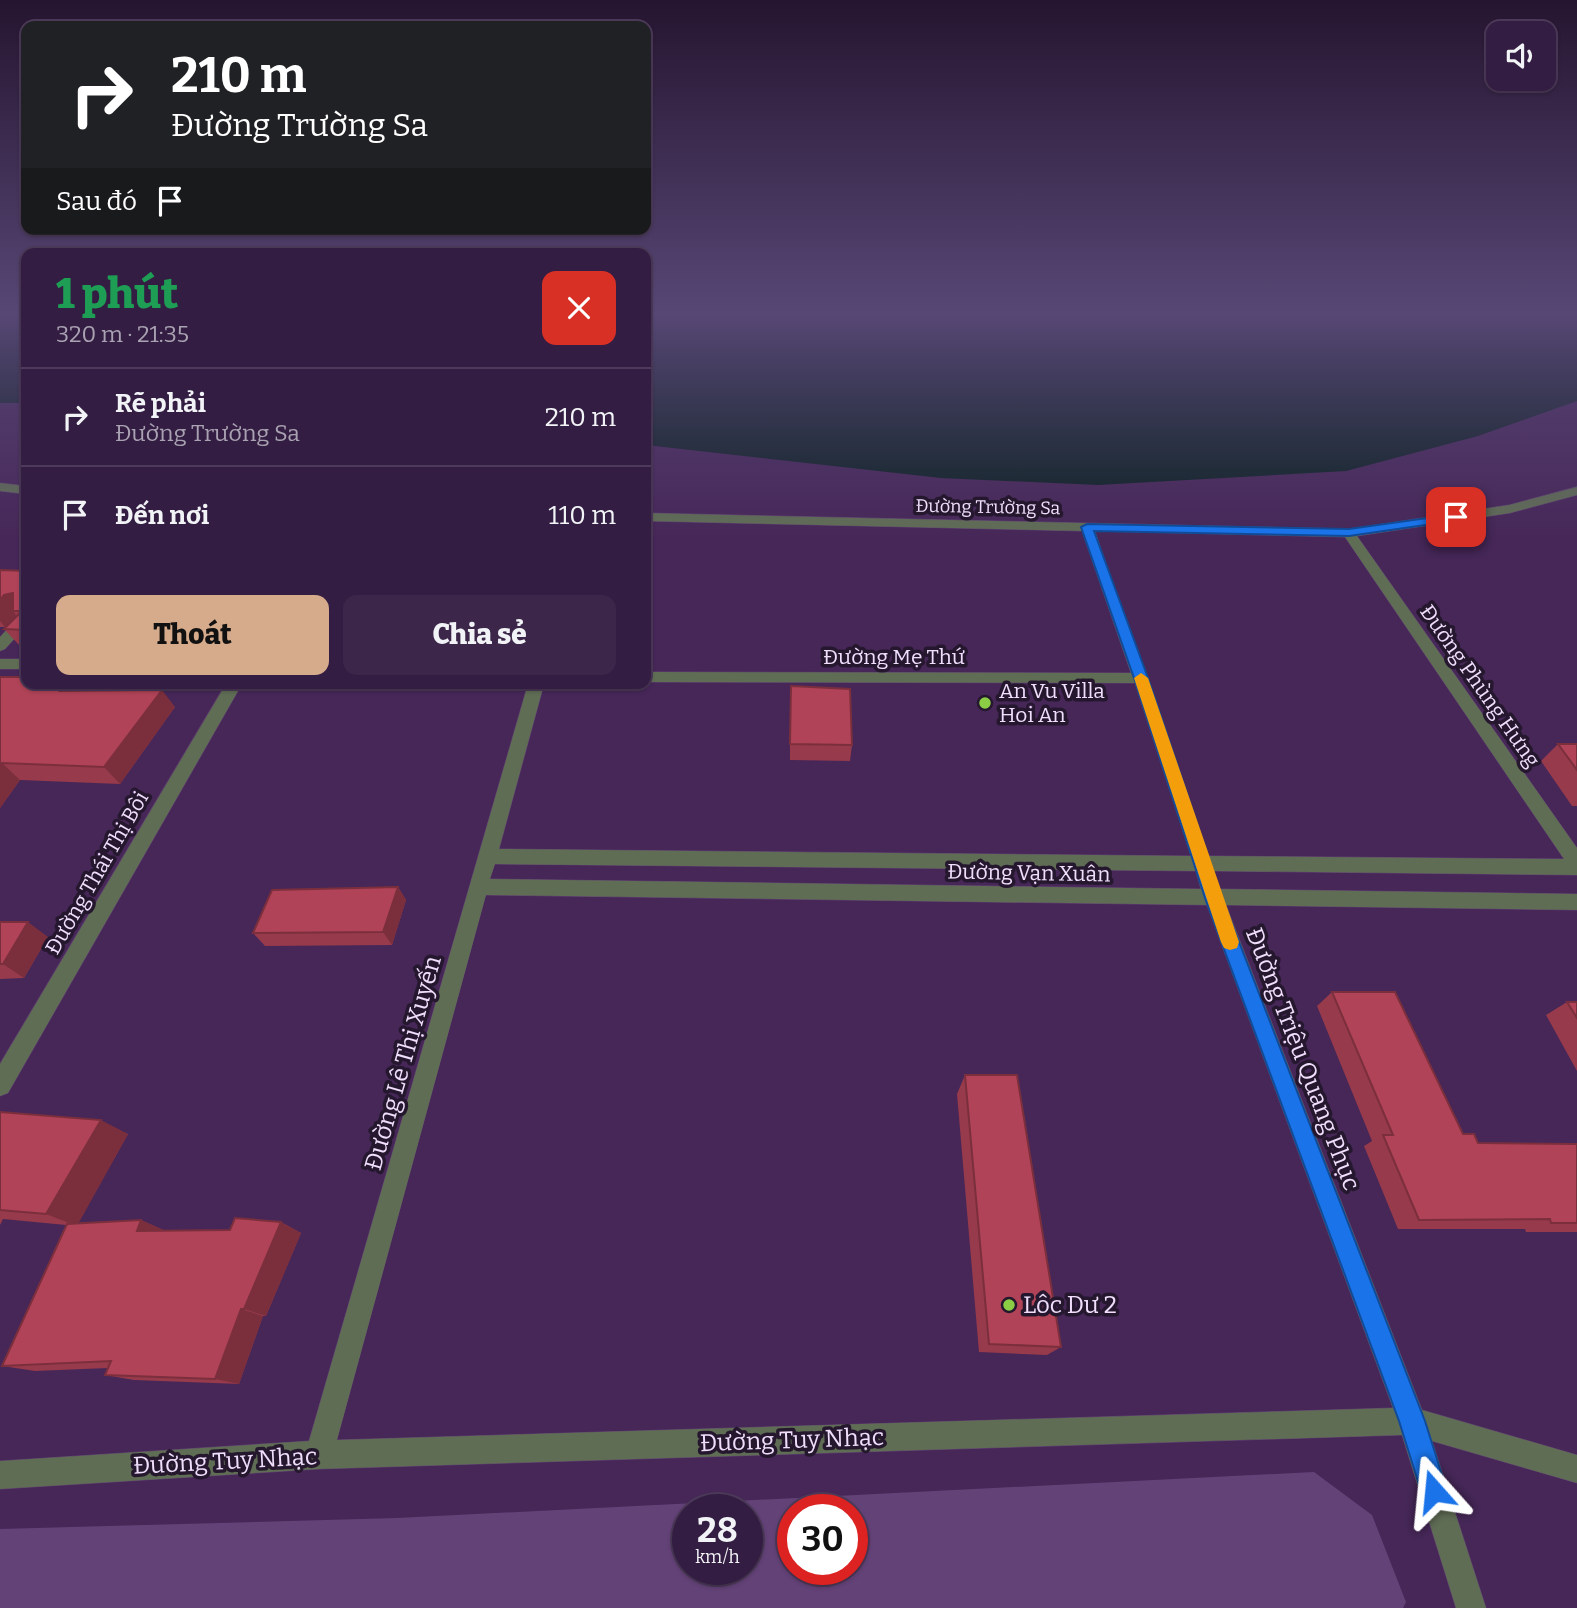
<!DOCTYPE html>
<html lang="vi">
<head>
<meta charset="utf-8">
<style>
	:root { --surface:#341d42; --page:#3c2649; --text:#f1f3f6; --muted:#a9a2b2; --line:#4e3b5b; --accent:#d6ab8b }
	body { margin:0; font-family:Bitter,serif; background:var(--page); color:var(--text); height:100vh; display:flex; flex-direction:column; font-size:26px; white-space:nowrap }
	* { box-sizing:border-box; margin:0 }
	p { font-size:23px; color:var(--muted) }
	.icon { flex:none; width:38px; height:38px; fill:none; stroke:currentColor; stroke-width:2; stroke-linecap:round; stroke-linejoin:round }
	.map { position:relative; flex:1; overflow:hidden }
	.details { position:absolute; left:21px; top:248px; width:630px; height:441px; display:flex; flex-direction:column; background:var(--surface); border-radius:14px; box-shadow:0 2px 5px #0004,0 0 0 2px var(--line) }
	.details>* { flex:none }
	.guide { position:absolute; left:21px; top:21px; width:630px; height:214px; border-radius:14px; box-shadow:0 2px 5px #0004,0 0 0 2px var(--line); background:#202124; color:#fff; overflow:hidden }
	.buttons { position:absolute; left:1486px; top:21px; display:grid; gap:14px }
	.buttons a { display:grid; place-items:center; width:70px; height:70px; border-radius:14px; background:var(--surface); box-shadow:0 2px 5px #0004,0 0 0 2px var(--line); font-size:35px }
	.speed { position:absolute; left:672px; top:1494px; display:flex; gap:14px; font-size:35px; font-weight:700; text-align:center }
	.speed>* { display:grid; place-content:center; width:91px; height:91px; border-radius:50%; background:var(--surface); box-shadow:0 2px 5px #0004,0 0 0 2px var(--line); line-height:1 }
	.speed small { font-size:18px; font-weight:400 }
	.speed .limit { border:10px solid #d22; background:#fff; color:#111 }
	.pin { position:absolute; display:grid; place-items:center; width:60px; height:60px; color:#fff; margin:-30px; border-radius:14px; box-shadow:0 4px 10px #0006 }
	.me { position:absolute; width:77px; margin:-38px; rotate:342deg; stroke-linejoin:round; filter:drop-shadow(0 0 5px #0008) }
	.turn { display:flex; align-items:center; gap:24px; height:147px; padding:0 35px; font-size:32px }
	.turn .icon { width:91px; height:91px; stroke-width:2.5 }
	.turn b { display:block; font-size:49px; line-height:60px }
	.then { display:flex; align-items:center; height:66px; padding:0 35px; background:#0003; gap:14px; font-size:26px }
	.round { display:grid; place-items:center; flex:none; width:74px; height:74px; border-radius:14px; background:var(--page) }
	.overview { display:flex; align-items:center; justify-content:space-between; height:119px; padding:0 35px }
	h1 { font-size:42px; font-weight:800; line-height:52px; color:#1e9e55 }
	.primary-button { display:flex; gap:14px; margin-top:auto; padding:14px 35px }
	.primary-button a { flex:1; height:80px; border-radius:14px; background:var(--accent); color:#111; font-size:28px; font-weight:800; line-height:80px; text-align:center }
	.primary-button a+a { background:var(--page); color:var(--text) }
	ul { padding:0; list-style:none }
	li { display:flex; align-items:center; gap:21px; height:98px; padding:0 35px; border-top:2px solid var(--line) }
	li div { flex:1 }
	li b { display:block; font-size:26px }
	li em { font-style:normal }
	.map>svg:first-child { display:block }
	.green { fill:#634277; fill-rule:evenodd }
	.water { fill:#0a2120 }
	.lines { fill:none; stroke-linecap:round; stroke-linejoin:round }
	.minor-casing { stroke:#614472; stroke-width:1 }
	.minor { fill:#606d55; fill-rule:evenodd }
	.wall { fill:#973a4b }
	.shaded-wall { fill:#7b2f3d }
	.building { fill:#b04357; stroke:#7b2f3d; stroke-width:2 }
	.route { fill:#1a73e8; stroke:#114b97; stroke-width:2 }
	.slow { fill:#f59e0b }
	.poi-dot { fill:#8bce46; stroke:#25182e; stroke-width:2.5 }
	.labels { text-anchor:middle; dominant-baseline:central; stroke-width:7; stroke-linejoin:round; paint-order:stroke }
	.far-street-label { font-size:18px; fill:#f0defc; stroke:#25182e }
	.street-label { font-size:21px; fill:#f0defc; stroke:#25182e }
	.poi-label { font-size:21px; fill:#f0defc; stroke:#25182e; text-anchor:start }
	.near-street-label { font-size:24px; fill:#f0defc; stroke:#25182e }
	.near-poi-label { font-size:24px; fill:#f0defc; stroke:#25182e; text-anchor:start }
</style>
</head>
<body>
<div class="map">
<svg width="1577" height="1608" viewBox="0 0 1577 1608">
	<rect width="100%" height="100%" fill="#462758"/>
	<path class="green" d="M 1314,1472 L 1372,1515 L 1406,1602 L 1403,1608 L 0,1608 L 0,1529 L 397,1518 ZM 688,1510 L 747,1510 L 747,1570 L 688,1570 ZM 793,1510 L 852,1510 L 852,1570 L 793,1570 Z"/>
	<path class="water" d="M 0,314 L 26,314 L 26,403 L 0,403 Z
		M 646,314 L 1577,314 L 1577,401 L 1478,436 L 1346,471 L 1098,485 L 941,478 L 646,445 Z"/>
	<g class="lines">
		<defs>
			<path id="minor" d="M 0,483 L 26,486 L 26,494 L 0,491 Z
				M 1577,487 L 1577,495 L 1510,513 L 1357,536 L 1577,848 L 1577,875 L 1214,871 L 1220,889 L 1577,894 L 1577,910 L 1226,905 L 1422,1410 L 1577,1455 L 1577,1483 L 1432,1441 L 1486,1608 L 1456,1608 L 1402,1435 L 319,1469 L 0,1489 L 0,1461 L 309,1441 L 528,684 L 544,684 L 499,849 L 1191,856 L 1135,683 L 646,682 L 646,672 L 1131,673 L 1082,531 L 646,521 L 646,513 L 1349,529 L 1509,505 ZM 1095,531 L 1345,537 L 1564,859 L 1209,856 ZM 495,864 L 1196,871 L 1201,889 L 490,879 ZM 486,895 L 1207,905 L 1393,1408 L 337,1440 Z
				M 26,612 L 26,626 L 5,649 L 0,651 L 0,637 L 21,614 Z
				M 0,659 L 26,659 L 26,669 L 0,669 Z
				M 226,684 L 242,684 L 8,1093 L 0,1096 L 0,1064 Z"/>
		</defs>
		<use href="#minor" class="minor-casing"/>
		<use href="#minor" class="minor"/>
	</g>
	<path class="wall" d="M 0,570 L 26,571 L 26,646 L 20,646 L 4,629 L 17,616 L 16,615 L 5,627 L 0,627 Z
		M 0,677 L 26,684 L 79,684 L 84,691 L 175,707 L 120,784 L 20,780 L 0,808 Z
		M 790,744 L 852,745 L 850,761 L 790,760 Z
		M 1558,744 L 1577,744 L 1577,806 L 1572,806 L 1541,761 Z
		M 398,887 L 406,900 L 392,945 L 265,946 L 253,933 Z
		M 0,922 L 48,937 L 24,978 L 0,979 Z
		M 1332,992 L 1463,1134 L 1478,1143 L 1577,1144 L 1577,1232 L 1526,1232 L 1525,1229 L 1398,1229 L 1364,1146 L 1372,1141 L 1317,1006 Z
		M 1567,1002 L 1577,1002 L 1577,1071 L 1546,1015 Z
		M 965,1075 L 1061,1347 L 1047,1355 L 979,1352 L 957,1094 Z
		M 0,1112 L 128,1134 L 78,1223 L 141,1220 L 165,1231 L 230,1230 L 281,1222 L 301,1233 L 266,1316 L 263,1316 L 239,1384 L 134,1380 L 105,1375 L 108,1368 L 35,1371 L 2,1366 L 66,1225 L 3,1219 L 0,1225 Z"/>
	<path class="shaded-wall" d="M 13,593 L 13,611 L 16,615 L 5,627 L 0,621 L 0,600 L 4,595 Z
		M 66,684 L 79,684 L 87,694 L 60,691 Z
		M 162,690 L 175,707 L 120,784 L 104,767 Z
		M 2,763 L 20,780 L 0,808 L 0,766 Z
		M 398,887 L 406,900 L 392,945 L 383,932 Z
		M 28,922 L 48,937 L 24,978 L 3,964 Z
		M 101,1120 L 128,1134 L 77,1226 L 46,1214 Z
		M 141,1220 L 166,1231 L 137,1231 Z
		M 281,1222 L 301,1233 L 266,1316 L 244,1309 Z
		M 241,1309 L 263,1316 L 239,1384 L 215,1379 Z"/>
	<path class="building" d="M 0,570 L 26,571 L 26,630 L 4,629 L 22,611 L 13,611 L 13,593 L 4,595 L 0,600 Z
		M 0,677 L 26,677 L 26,684 L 66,684 L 60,691 L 162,690 L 104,767 L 2,763 L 0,766 Z
		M 791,686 L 850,689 L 852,745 L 790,744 Z
		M 1558,744 L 1577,744 L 1577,770 Z
		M 398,887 L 383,932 L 253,933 L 272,890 Z
		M 0,922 L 28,922 L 3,964 L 0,964 Z
		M 1332,992 L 1395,992 L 1463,1134 L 1474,1134 L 1478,1143 L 1577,1144 L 1577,1223 L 1551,1223 L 1550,1219 L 1419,1220 L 1383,1135 L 1393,1135 Z
		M 1567,1002 L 1577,1002 L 1577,1018 Z
		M 965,1075 L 1017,1075 L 1061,1347 L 989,1344 Z
		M 0,1112 L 101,1120 L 46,1214 L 0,1210 Z
		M 235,1218 L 281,1222 L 244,1309 L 241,1309 L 215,1379 L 105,1375 L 111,1361 L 2,1366 L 67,1224 L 141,1220 L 137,1231 L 230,1230 Z"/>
	<linearGradient id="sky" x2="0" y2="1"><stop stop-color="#261530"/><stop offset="0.58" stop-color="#574775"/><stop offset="1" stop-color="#574775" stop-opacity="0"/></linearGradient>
	<rect width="1577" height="539" fill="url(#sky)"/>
	<path class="route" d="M 1456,514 L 1462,517 L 1460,520 L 1349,536 L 1094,531 L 1148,678 L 1222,898 L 1425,1421 L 1447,1491 L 1444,1500 L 1434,1504 L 1425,1500 L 1421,1491 L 1399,1421 L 1205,898 L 1134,678 L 1081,527 L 1087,524 L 1349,529 Z"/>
	<path class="slow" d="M 1141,673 L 1148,678 L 1239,942 L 1237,948 L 1230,950 L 1224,948 L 1221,942 L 1134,678 Z"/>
	<g class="poi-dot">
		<circle cx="985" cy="703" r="7"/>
		<circle cx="1009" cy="1305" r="7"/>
	</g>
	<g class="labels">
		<g class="far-street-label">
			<text transform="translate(988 507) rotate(1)">Đường Trường Sa</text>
		</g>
		<g class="street-label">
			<text x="894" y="657">Đường Mẹ Thứ</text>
			<text transform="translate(1480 686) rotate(55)">Đường Phùng Hưng</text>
			<text transform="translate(97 873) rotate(-60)">Đường Thái Thị Bôi</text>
			<text transform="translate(1029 873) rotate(1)">Đường Vạn Xuân</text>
		</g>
		<g class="poi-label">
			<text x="999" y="691">An Vu Villa<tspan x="999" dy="24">Hoi An</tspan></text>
		</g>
		<g class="near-street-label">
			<text transform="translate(1303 1059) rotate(69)">Đường Triệu Quang Phục</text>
			<text transform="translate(403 1063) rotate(-74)">Đường Lê Thị Xuyến</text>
			<text transform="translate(792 1440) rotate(-2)">Đường Tuy Nhạc</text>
			<text transform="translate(225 1461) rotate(-3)">Đường Tuy Nhạc</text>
		</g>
		<g class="near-poi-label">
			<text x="1023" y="1305">Lôc Dư 2</text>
		</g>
	</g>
</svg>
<div class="buttons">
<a><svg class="icon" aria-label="sound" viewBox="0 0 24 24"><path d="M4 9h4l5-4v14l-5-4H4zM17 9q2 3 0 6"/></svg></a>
</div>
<div class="speed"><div>28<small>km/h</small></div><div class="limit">30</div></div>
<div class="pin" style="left:1456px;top:517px;background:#d93025"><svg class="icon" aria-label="arrive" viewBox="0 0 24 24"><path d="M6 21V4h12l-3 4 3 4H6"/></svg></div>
<svg class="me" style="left:1434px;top:1491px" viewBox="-20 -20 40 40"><path d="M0-17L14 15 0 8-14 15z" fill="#1a73e8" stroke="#fff" stroke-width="4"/></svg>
<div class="guide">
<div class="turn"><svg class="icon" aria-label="right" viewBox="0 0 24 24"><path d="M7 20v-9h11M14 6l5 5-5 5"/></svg><div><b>210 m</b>Đường Trường Sa</div></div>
<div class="then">Sau đó<svg class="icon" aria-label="arrive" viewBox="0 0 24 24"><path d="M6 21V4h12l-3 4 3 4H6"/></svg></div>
</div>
<section class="details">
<div class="overview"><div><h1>1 phút</h1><p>320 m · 21:35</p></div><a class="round" style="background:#d93025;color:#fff"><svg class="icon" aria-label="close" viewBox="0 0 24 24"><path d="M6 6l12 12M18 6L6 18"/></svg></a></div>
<ul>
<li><svg class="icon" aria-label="right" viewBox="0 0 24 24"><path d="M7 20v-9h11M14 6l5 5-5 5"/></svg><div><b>Rẽ phải</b><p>Đường Trường Sa</p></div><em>210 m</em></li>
<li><svg class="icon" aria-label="arrive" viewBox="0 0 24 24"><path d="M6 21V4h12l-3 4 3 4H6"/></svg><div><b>Đến nơi</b></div><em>110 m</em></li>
</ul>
<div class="primary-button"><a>Thoát</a><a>Chia sẻ</a></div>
</section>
</div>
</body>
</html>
